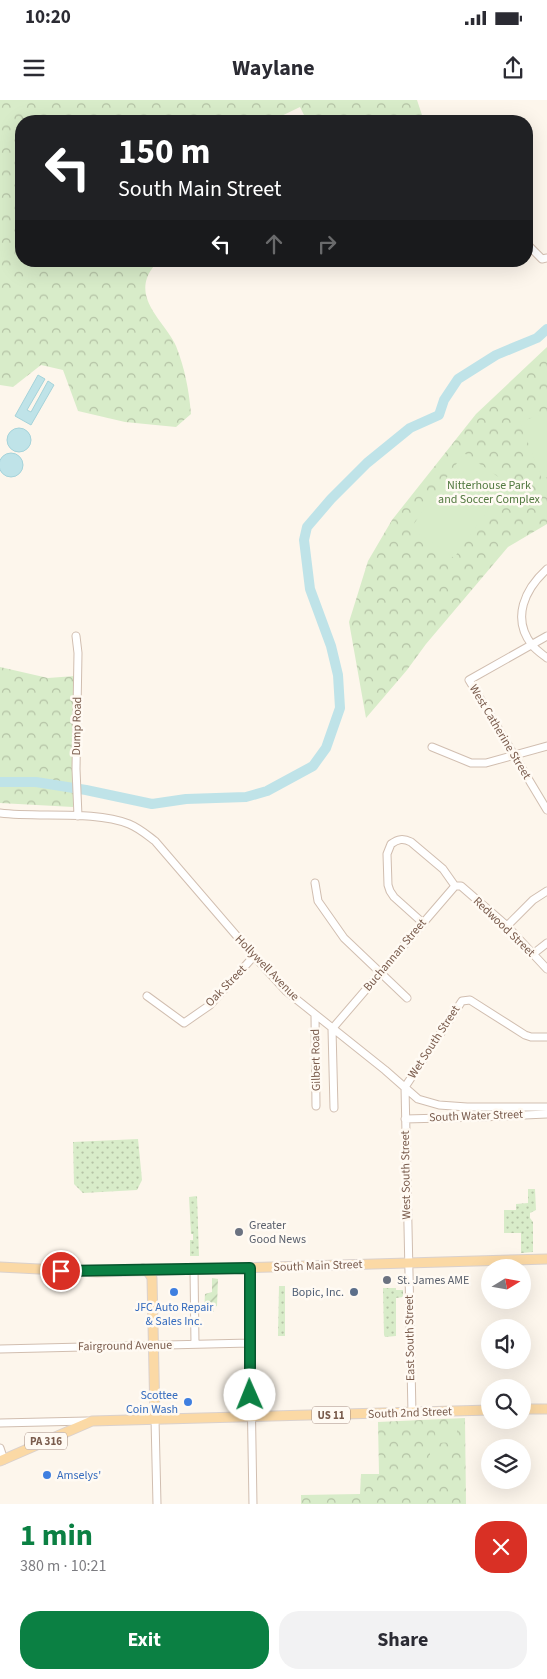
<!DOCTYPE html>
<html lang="en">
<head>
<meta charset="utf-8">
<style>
	:root { --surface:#fff; --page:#f2f2f3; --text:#2b2b33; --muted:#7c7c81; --accent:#0b8043 }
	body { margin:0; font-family:"Source Sans 3",sans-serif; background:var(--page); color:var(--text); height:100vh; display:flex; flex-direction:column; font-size:19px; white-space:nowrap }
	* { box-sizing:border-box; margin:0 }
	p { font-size:16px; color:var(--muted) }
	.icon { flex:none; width:28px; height:28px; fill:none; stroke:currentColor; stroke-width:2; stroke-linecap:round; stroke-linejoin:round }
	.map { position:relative; height:1404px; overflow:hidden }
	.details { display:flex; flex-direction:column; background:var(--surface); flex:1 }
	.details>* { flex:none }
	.hud { position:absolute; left:15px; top:15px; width:518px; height:152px; border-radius:20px; box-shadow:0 5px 20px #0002; background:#202124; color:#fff; overflow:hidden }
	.needle { width:32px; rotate:79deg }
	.controls { position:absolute; left:481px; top:1159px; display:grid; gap:10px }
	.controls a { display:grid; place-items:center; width:50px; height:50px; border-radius:50%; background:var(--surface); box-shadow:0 5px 20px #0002; font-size:25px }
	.pin { position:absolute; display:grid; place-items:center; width:42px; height:42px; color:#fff; margin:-21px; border:2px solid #fff; border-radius:50%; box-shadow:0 1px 5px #0007 }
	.me { position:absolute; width:55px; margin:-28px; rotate:359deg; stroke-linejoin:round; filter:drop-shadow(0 0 4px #0008) }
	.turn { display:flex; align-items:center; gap:18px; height:105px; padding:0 20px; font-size:22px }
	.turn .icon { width:65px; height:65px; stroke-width:2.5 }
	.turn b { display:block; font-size:35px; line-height:42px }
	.lanes { display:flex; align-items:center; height:48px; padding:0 20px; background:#0003; justify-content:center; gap:25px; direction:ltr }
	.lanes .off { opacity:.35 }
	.round { display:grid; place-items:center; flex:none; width:52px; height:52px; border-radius:20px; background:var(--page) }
	.headline { display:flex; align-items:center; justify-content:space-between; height:85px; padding:0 20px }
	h1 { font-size:30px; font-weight:700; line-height:38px; color:var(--accent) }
	.primary-button { display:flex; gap:10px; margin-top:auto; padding:10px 20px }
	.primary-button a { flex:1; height:58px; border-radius:20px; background:var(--accent); color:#fff; font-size:20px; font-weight:700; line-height:58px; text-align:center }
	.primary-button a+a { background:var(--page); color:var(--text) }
	.status { display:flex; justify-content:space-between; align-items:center; height:35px; padding:0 25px; background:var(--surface); direction:ltr }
	.status svg { height:14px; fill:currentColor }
	header { display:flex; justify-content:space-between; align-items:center; height:65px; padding:0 20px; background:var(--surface); font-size:22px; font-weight:700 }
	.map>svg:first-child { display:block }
	.grass { fill:url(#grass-dots) }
	.forest { fill:url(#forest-crowns) }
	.garden { fill:url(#garden-furrows) }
	.pitch { fill:#d8ecc9 }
	.water { fill:#bfe3e8; stroke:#a5d3da }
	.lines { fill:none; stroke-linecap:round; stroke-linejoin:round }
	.river { stroke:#bfe3e8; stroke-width:10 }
	.minor-casing { stroke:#d1beb0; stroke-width:9 }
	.major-casing { stroke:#dad1cd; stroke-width:11 }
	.minor { stroke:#fff; stroke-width:7 }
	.major { stroke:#fbd9a5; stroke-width:9 }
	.route-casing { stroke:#07532c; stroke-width:12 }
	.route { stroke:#0b8043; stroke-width:9 }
	.worship-dot { fill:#6b7280; stroke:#fffaf3; stroke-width:2 }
	.shop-dot { fill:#3f7fe0; stroke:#fffaf3; stroke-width:2 }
	.service-dot { fill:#5c6f8a; stroke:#fffaf3; stroke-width:2 }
	.labels { text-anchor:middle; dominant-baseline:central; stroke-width:5; stroke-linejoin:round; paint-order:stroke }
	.shield { fill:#fffaf3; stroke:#a28b7f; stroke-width:1 }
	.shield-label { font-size:11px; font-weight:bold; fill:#7a5c4d }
	.park-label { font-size:12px; fill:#537a41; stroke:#fffaf3 }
	.street-label { font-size:12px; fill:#7a5c4d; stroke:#fffaf3 }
	.worship-label { font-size:12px; fill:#5b616d; stroke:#fffaf3; text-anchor:start }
	.service-label { font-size:12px; fill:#4e5e75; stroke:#fffaf3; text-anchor:end }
	.shop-label { font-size:12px; fill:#366cbe; stroke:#fffaf3 }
</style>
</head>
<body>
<div class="status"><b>10:20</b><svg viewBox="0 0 49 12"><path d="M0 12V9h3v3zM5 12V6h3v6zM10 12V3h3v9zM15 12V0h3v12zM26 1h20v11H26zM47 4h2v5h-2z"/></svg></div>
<header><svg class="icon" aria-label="menu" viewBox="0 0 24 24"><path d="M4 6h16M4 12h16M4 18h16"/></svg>Waylane<svg class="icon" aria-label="share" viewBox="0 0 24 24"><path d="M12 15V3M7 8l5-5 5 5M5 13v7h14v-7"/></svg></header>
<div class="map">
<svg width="547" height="1404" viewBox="0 0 547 1404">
	<defs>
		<pattern id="grass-dots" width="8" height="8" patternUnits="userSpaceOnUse" patternTransform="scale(1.25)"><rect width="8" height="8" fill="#d8ecc9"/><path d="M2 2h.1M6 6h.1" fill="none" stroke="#b4c2a5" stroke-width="1.8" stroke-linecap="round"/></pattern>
		<pattern id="forest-crowns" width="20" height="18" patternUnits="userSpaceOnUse" patternTransform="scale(1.25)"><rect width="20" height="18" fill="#d8ecc9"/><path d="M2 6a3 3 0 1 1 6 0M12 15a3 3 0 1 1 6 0" fill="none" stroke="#b4c2a5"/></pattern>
		<pattern id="garden-furrows" width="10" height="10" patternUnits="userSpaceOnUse" patternTransform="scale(1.25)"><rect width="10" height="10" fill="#d8ecc9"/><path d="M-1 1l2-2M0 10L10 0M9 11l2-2" fill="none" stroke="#b4c2a5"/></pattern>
	</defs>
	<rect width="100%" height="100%" fill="#fdf6ec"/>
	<path class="grass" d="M 138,1039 L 142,1080 L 137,1090 L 83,1093 L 74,1084 L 73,1042 Z
		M 528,1089 L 535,1089 L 536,1110 L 530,1113 L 530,1118 L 533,1122 L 533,1152 L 521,1153 L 521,1133 L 504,1133 L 504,1110 L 516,1110 L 516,1104 L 528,1103 Z
		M 197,1096 L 199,1156 L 190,1156 L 190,1140 L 193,1140 L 193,1134 L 191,1134 L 189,1097 Z
		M 279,1186 L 285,1186 L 285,1236 L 278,1236 Z
		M 383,1188 L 396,1188 L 396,1190 L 403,1190 L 403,1197 L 396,1198 L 396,1236 L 385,1237 L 384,1235 Z"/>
	<path class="forest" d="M 0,0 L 417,0 L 423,18 L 420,21 L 307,21 L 300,7 L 271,21 L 21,21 L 21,161 L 157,161 C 154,166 149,172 147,178 C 138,204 167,225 176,246 C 185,269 189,290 191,314 L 176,327 L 125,322 L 78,311 L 63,270 L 41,265 L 13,287 L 0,285 Z
		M 547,247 L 547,424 L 508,447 L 426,544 L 407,570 L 366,618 L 349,522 L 368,461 L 392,420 L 476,314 Z
		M 0,567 L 48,578 L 75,576 L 73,707 L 0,703 Z
		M 465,1318 L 466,1404 L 301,1404 L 301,1395 L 360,1394 L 361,1374 L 379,1374 L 378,1322 Z"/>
	<path class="garden" d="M 212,1178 L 218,1179 L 217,1206 L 214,1207 L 214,1212 L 204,1212 L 205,1194 L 212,1192 Z"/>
	<path class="pitch" d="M 547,312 L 547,377 L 542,379 L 520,322 Z
		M 464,353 L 507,383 L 454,458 L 411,428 Z
		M 457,1330 L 457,1342 L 436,1343 L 435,1331 Z
		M 430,1351 L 451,1351 L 451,1363 L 430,1363 Z"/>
	<path class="water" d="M 38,275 L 45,279 L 27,310 L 31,312 L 48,281 L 54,285 L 31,325 L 15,316 Z
		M7 340a12 12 0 1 1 24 0a12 12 0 1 1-24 0Z
		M-1 365a12 12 0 1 1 24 0a12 12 0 1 1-24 0Z"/>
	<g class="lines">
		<path class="river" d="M 0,682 L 36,682 L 86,690 L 152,704 L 186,699 L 246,697 L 267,691 L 313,666 L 326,648 L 340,608 L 338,575 L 331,546 L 310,489 L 304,440 L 307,427 L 331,399 L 367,363 L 410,328 L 439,315 L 444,300 L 458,279 L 496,255 L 537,238 L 547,229"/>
		<defs>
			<path id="minor" d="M 526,143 L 542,159 L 547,158
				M 547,469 C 525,489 511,518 532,545 C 536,550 542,554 547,558
				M 76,536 L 78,553 L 76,669 L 78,716
				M 547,536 L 469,580 L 547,710
				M 432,647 L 471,663 L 486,663 L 547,646
				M 0,713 C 38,718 94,710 129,724 C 139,728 147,735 155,741 L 254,856 L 286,891 L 385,970 L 418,999 L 439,1005 L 467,1007 L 547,1007
				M 315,783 L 318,801 L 344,838 L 407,898
				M 423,823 L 394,797 L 390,791 L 388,785 L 387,754 L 391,744 C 398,739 403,738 411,742 L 443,769 L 455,786
				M 507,826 L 533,800 L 547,791
				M 533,854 L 547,843
				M 147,896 L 184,923 L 210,905 L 254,856
				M 315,915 L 316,1006
				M 405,987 L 412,1313
				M 405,987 L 462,901 L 470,900 L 525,935 L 531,937 L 547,937
				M 334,1008 L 332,929 L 455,786 L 461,786 L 507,826 L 547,869
				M 405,1019 L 481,1017 L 547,1014
				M 194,1169 L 195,1244
				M 249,1169 L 253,1404
				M 0,1249 L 250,1243
				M 155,1319 L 157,1404
				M 0,1323 L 87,1321
				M 0,1348 L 4,1360"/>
			<path id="major" d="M 0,1167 L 97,1172 L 547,1159
				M 143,1169 L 149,1173 L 152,1178 L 155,1319
				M 522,1309 L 547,1309
				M 0,1361 L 92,1321 L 490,1310"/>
		</defs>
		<use href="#minor" class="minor-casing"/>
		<use href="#major" class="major-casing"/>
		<use href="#minor" class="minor"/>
		<use href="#major" class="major"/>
	</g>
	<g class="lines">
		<defs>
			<path id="route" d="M 61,1171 L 250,1168 L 250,1295"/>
		</defs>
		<use href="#route" class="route-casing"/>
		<use href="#route" class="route"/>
	</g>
	<g class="worship-dot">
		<circle cx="239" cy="1132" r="5"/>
		<circle cx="387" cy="1180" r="5"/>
	</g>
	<g class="shop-dot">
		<circle cx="174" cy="1192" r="5"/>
		<circle cx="188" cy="1302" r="5"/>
		<circle cx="47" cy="1375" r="5"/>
	</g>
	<circle class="service-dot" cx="354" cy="1192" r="5"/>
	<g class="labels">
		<g class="shield">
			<rect x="312" y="1306.5" width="38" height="17" rx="4"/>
			<rect x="25" y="1332.5" width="42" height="17" rx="4"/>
		</g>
		<g class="shield-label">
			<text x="331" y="1315">US 11</text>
			<text x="46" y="1341">PA 316</text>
		</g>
		<g class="park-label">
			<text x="489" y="385">Nitterhouse Park<tspan x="489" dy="14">and Soccer Complex</tspan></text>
		</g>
		<g class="street-label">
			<text transform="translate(77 626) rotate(-89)">Dump Road</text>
			<text transform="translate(500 632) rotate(59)">West Catherine Street</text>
			<text transform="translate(504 827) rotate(44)">Redwood Street</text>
			<text transform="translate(395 855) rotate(-50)">Buchannan Street</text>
			<text transform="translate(267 868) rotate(46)">Hollywell Avenue</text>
			<text transform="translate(226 886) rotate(-46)">Oak Street</text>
			<text transform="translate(434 942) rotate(-57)">Wet South Street</text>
			<text transform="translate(316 960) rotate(-91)">Gilbert Road</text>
			<text transform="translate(476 1016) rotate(-2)">South Water Street</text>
			<text transform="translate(406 1075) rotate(-91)">West South Street</text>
			<text transform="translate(318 1166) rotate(-2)">South Main Street</text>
			<text transform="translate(410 1238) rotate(-91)">East South Street</text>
			<text transform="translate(125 1246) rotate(-1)">Fairground Avenue</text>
			<text transform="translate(410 1313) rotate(-2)">South 2nd Street</text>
		</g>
		<g class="worship-label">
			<text x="249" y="1125">Greater<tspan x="249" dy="14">Good News</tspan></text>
			<text x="397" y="1180">St. James AME</text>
		</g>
		<g class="service-label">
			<text x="344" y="1192">Bopic, Inc.</text>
		</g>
		<g class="shop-label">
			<text x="174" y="1207">JFC Auto Repair<tspan x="174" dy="14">&amp; Sales Inc.</tspan></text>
			<text x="178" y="1295" text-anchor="end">Scottee<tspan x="178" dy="14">Coin Wash</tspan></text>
			<text x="57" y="1375" text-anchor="start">Amselys'</text>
		</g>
	</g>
</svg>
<div class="controls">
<a><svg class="needle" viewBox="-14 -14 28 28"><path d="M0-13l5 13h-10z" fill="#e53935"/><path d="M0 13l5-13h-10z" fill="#7c7c81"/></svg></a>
<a><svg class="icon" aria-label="sound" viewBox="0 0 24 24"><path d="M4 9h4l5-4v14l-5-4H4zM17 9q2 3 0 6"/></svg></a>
<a><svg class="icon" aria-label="search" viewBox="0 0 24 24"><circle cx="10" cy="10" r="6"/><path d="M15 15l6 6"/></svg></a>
<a><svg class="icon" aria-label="layers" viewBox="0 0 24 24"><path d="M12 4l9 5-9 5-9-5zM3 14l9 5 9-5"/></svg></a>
</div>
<div class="pin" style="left:61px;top:1171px;background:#d93025"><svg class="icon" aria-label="arrive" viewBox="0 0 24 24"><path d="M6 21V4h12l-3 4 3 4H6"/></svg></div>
<svg class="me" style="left:250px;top:1295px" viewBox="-20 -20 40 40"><circle r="19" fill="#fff"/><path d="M0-13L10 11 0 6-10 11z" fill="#0b8043"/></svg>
<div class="hud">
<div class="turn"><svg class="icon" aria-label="left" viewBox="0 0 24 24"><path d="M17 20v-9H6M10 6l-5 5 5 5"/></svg><div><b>150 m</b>South Main Street</div></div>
<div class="lanes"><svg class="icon" aria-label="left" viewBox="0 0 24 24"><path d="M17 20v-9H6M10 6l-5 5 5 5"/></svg><svg class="icon off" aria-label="ahead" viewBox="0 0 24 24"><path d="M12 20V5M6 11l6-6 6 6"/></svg><svg class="icon off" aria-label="right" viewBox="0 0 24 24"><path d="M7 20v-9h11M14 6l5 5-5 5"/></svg></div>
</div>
</div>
<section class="details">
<div class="headline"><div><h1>1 min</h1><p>380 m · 10:21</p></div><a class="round" style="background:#d93025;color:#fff"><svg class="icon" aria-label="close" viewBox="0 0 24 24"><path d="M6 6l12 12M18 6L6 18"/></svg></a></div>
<div class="primary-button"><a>Exit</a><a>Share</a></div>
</section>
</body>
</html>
